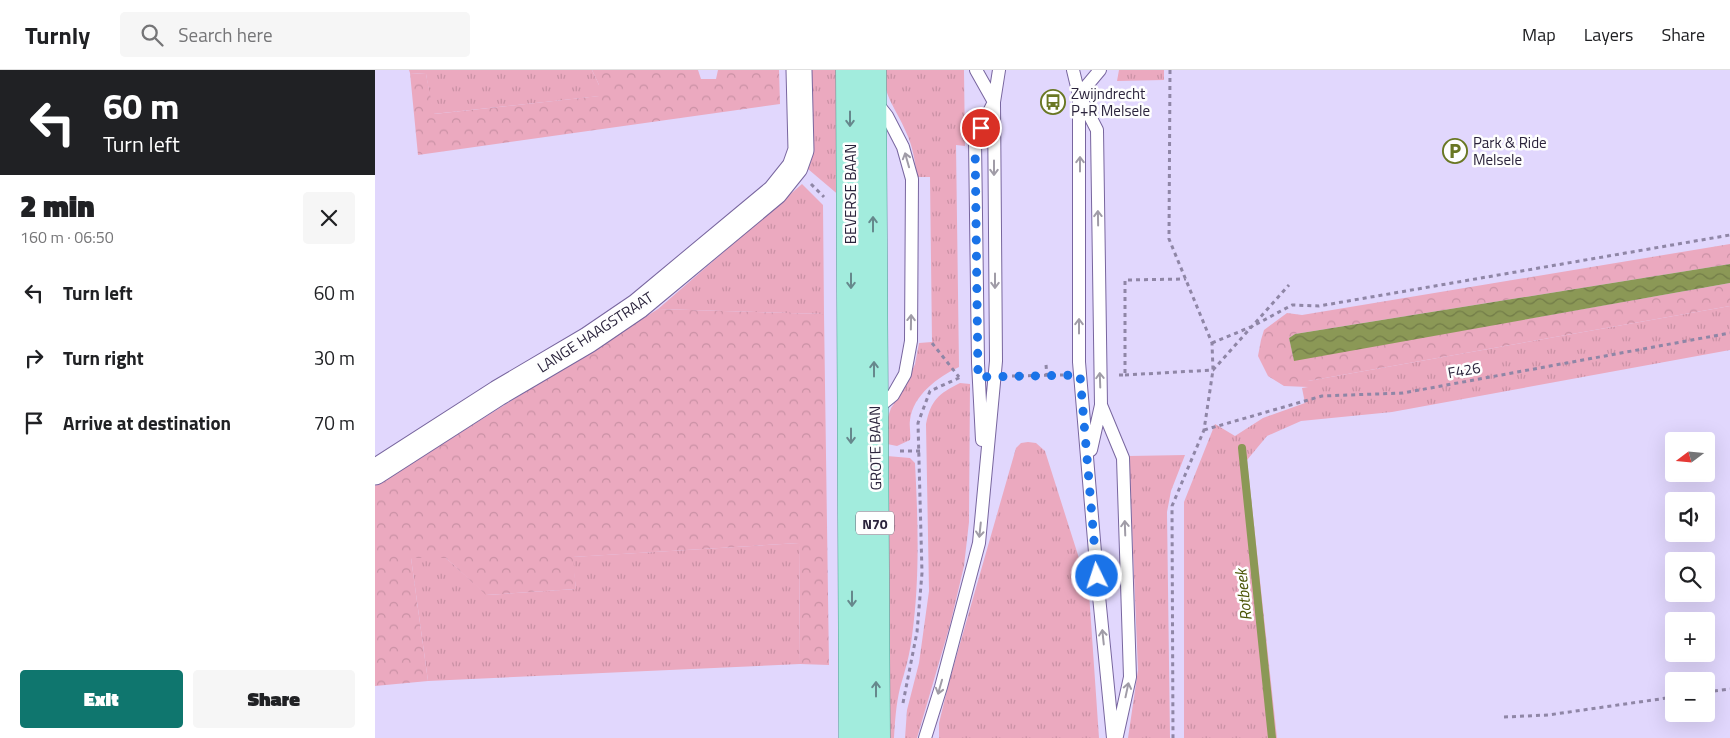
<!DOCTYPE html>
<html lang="en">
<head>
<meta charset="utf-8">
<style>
	:root { --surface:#fff; --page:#f6f6f6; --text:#202124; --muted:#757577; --line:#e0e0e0; --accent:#0f766e }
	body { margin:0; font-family:"Titillium Web",sans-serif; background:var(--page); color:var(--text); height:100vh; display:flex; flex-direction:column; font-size:19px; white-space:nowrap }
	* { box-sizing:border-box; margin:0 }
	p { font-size:16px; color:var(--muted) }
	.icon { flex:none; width:28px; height:28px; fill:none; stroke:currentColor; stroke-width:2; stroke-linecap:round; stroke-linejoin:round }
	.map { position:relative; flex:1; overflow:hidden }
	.details { display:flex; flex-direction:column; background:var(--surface); width:375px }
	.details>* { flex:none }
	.top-card { background:#202124; color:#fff; overflow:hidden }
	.needle { width:32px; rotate:254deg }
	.buttons { position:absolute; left:1290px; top:362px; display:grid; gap:10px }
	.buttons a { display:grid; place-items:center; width:50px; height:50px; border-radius:5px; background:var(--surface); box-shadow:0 5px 20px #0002; font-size:25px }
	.pin { position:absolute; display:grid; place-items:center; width:42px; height:42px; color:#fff; margin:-21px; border:2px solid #fff; border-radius:50%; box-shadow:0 1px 5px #0007 }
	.me { position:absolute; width:55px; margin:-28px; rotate:356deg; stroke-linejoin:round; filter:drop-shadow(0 0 4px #0008) }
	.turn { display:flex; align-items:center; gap:18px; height:105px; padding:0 20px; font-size:22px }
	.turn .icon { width:65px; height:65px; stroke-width:2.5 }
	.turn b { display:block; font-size:35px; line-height:42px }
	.round { display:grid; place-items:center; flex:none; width:52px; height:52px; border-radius:5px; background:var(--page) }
	.summary { display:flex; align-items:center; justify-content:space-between; height:85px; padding:0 20px }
	h1 { font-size:30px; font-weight:800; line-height:38px }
	.cta { display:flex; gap:10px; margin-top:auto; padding:10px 20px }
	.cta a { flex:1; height:58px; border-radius:5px; background:var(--accent); color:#fff; font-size:20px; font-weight:800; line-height:58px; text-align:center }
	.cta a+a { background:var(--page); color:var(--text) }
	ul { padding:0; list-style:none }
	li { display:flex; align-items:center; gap:15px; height:65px; padding:0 20px }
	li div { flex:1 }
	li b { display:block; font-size:19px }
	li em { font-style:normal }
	header { display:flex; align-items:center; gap:30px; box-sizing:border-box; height:70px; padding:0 25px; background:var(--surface); border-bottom:1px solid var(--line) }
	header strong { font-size:24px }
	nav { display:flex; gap:28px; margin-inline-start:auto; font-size:18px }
	.search { width:350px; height:45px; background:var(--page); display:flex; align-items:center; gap:12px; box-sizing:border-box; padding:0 18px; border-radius:5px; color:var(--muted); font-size:19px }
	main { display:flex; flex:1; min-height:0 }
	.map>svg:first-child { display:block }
	.grass { fill:url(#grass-tufts) }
	.forest { fill:url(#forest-crowns) }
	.water { fill:url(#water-waves) }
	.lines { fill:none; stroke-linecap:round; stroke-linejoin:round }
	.stream { stroke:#8b9856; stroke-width:8 }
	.service-casing { stroke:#78669f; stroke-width:14 }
	.minor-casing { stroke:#78669f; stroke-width:27 }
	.primary-casing { stroke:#509e96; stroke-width:29 }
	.path { stroke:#8f86a6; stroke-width:3; stroke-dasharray:4 4; stroke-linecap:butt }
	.service { stroke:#fff; stroke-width:12 }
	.minor { stroke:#fff; stroke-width:25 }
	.primary { stroke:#a2ecdd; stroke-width:28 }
	.oneway { stroke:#66888c }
	.oneway2 { stroke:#a09ca7 }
	.route { stroke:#1a73e8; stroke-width:9; stroke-dasharray:0 16.2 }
	.labels { text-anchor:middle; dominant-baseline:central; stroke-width:5; stroke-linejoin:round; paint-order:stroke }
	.shield { fill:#fefefe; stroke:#6a6576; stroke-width:1 }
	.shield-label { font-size:14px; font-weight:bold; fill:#2b243c }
	.poi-label { font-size:15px; fill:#2b243c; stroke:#fefefe; text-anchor:start }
	.street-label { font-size:15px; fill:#2b243c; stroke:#fefefe }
	.water-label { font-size:16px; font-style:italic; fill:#495303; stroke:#fefefe }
</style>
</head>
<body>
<header>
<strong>Turnly</strong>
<div class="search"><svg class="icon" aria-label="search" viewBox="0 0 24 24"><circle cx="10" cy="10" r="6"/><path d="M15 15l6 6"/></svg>Search here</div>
<nav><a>Map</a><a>Layers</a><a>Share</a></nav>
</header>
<main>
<section class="details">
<div class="top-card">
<div class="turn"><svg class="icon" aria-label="left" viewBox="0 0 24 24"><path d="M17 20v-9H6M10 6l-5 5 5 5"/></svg><div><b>60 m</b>Turn left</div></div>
</div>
<div class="summary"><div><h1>2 min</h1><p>160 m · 06:50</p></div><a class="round"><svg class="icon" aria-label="close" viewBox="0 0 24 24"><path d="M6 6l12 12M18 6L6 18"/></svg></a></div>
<ul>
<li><svg class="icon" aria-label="left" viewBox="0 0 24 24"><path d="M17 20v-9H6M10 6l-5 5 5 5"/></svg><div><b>Turn left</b></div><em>60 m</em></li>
<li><svg class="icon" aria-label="right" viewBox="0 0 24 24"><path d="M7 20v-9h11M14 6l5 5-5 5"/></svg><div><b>Turn right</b></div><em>30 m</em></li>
<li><svg class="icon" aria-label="arrive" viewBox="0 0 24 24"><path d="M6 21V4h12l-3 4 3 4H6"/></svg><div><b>Arrive at destination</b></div><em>70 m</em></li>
</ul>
<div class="cta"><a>Exit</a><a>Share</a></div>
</section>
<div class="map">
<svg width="1355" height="668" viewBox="0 0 1355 668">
	<defs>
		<pattern id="grass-tufts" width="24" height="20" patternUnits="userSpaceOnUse" patternTransform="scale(1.25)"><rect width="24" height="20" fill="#eba9bf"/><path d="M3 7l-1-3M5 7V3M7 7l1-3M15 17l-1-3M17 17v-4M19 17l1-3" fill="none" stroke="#ca91a5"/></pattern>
		<pattern id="forest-crowns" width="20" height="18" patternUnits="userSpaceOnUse" patternTransform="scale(1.25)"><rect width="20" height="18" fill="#eba9bf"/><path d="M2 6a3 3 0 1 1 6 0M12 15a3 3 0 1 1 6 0" fill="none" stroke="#ca91a5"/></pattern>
		<pattern id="water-waves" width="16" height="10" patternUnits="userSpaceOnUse" patternTransform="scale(1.25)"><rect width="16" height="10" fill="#8b9856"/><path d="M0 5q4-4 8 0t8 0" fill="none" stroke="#727c48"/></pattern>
	</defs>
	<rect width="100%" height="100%" fill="#e1d7fd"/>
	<path class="grass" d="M 34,0 L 217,0 L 224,15 L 225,26 L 58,44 L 51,4 L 35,3 Z
		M 434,0 L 465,0 L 466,127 L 433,99 L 437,85 Z
		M 508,0 L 589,0 L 589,2 L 590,76 L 581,75 L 584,297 C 563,307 538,325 535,350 C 534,357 536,363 535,370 L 522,376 L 512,374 L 512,350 L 516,338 L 529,319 L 540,294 L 544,273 L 557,272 L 555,107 L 542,107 C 540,91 538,77 531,62 C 521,38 509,28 508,0 Z
		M 744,0 L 789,0 L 789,10 L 742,11 Z
		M 427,114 L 448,135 L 449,244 L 283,239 Z
		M 1355,236 L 1355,280 L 1017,342 L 926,351 L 892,366 L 872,390 L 902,668 L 809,668 L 809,432 L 840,354 L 860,366 L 888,348 L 930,333 L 927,318 L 933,317 L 933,311 Z
		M 585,313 L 595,314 L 594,452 L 589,496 L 575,555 L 542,668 L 530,668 L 532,640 L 544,593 L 554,521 L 551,354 C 556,330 563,324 585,313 Z
		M 653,372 L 661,373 L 670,381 L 709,504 L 714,523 L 724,668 L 564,668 L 564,653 L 574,612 L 641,378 L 646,373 Z
		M 810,385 L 796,421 L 792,442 L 795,668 L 753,668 L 763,600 L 754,386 Z
		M 512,386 L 535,388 L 540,393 C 543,450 545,509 537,566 C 535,584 530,601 525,618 C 521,635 520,651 519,668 L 512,668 Z
		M 424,473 L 425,594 L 53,611 L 36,488 L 71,488 L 112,525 L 201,519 L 197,487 Z"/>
	<path class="forest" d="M 217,0 L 323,0 L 326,9 L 341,9 L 343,0 L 404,0 L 405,34 L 43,85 L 35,3 L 51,4 L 59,44 L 224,26 L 224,15 Z
		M 1355,174 L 1355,194 L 920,264 L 914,268 L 919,290 L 1355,213 L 1355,236 L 933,311 L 933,317 L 909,316 L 893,306 L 883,286 L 886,270 L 889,260 L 912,243 L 927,245 Z
		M 283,239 L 449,244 L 454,595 L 425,594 L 424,473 L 198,487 L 201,519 L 111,525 L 71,488 L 36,488 L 53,611 L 0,616 L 0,416 Z"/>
	<path class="water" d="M 1355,194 L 1355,213 L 919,291 L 914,268 L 920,264 Z"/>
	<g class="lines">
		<path class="stream" d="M 867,378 L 897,668"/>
		<defs>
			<path id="service" d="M 601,0 L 619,32
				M 698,0 L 704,25 L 722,60 L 726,335 L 716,380
				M 725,0 L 704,25 L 704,292 L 722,506 L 738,668
				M 726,335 L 748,388 L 755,607 L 742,666
				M 501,339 L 518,325 L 530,304 L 536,271 L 537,109 L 528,77 L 512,46 L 501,32
				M 607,370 L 603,293 L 600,70 L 618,34
				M 550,668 L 566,617 L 604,473 L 621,291 L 619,32 L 624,0"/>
			<path id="minor" d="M 0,402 L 123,323 L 213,270 L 263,236 L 400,122 L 420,97 L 426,80 L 424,0"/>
			<path id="primary" d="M 475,0 L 478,668
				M 497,0 L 501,668"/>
		</defs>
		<use href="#service" class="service-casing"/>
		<use href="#minor" class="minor-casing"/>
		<use href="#primary" class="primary-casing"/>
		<path class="path" d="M 795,0 L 794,169 L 837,273 L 838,300 L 829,360 L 797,436 L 798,668
			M 436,114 L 449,127
			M 557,273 L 584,307
			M 837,273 L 878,256 L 917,235 L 944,236 L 1355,165
			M 671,295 L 672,306
			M 744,305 L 750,305 L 750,210 L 811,209
			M 750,305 L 838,300 L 914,215
			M 637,306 L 688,305
			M 829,360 L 947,326 L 1028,323 L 1355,263
			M 525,381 L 545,381
			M 1331,622 L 1355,619
			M 528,633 L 542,562 L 547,503 L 543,353 L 555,321 L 586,307
			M 1129,647 L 1173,645 L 1299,627"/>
		<use href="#service" class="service"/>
		<use href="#minor" class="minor"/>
		<use href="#primary" class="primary"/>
	</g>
	<defs><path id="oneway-shaft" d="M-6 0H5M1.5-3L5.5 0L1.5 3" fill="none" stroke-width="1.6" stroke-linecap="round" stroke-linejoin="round" transform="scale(1.25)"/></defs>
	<g class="oneway">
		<use href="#oneway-shaft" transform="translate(475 49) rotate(90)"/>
		<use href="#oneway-shaft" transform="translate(498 154) rotate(-90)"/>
		<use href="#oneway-shaft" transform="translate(476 211) rotate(90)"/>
		<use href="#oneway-shaft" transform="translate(499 299) rotate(-90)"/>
		<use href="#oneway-shaft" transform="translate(476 366) rotate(90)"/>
		<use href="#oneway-shaft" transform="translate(477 529) rotate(90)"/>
		<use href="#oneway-shaft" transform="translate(501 619) rotate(-90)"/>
	</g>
	<g class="oneway2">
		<use href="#oneway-shaft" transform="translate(532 90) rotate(-106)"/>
		<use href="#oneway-shaft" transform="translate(705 94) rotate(-90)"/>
		<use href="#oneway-shaft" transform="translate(619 98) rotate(90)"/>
		<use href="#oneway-shaft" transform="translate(723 148) rotate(-91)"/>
		<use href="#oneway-shaft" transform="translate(620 211) rotate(90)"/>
		<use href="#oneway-shaft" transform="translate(536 252) rotate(-89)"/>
		<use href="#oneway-shaft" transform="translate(704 256) rotate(-90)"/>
		<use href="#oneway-shaft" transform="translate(725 310) rotate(-92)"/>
		<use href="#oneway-shaft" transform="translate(750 458) rotate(-92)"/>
		<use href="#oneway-shaft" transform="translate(605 460) rotate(96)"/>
		<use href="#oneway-shaft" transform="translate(728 567) rotate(-96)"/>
		<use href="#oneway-shaft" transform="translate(565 617) rotate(106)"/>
		<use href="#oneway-shaft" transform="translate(752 620) rotate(-78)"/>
	</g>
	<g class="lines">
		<path class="route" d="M 606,58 L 600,70 L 603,307 L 705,305 L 722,506"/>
	</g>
	<defs>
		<symbol id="bus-ring" viewBox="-11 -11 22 22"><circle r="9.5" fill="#fefefe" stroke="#697723" stroke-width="1.5"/><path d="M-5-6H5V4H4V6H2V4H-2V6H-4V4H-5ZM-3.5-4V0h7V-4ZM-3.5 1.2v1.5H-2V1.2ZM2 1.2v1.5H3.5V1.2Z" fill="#697723"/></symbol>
		<symbol id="parking-ring" viewBox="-11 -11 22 22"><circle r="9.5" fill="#fefefe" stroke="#697723" stroke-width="1.5"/><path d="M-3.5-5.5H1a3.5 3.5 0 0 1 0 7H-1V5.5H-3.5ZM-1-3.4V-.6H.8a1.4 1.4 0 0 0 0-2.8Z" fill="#697723"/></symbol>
	</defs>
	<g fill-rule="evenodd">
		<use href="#bus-ring" x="664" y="18" width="28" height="28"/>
		<use href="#parking-ring" x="1066" y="67" width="28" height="28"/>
	</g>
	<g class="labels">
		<rect class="shield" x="481" y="441.5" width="38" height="23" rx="4"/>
		<g class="shield-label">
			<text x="500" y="453">N70</text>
		</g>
		<g class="poi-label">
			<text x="696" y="23">Zwijndrecht<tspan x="696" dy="17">P+R Melsele</tspan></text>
			<text x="1098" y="72">Park &amp; Ride<tspan x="1098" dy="17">Melsele</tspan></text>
		</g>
		<g class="street-label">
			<text transform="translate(475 124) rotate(-90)">BEVERSE BAAN</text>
			<text transform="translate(220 262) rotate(-33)">LANGE HAAGSTRAAT</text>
			<text transform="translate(1089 300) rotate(-10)">F426</text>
			<text transform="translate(500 378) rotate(-91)">GROTE BAAN</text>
		</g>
		<g class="water-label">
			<text transform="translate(868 525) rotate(-96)">Rotbeek</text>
		</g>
	</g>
</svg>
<div class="buttons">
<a><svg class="needle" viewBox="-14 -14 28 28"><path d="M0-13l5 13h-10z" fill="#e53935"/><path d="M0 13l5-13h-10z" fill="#757577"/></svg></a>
<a><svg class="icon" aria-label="sound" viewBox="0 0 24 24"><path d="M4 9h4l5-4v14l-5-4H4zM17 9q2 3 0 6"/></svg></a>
<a><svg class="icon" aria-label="search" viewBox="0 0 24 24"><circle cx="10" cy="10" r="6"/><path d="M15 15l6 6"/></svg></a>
<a>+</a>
<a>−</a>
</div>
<div class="pin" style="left:606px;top:58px;background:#d93025"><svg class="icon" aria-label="arrive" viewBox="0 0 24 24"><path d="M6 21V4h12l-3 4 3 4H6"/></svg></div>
<svg class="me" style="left:722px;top:506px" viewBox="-20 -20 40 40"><circle r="17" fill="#1a73e8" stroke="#fff" stroke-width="3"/><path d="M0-11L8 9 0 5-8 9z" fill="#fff"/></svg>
</div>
</main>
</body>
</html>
